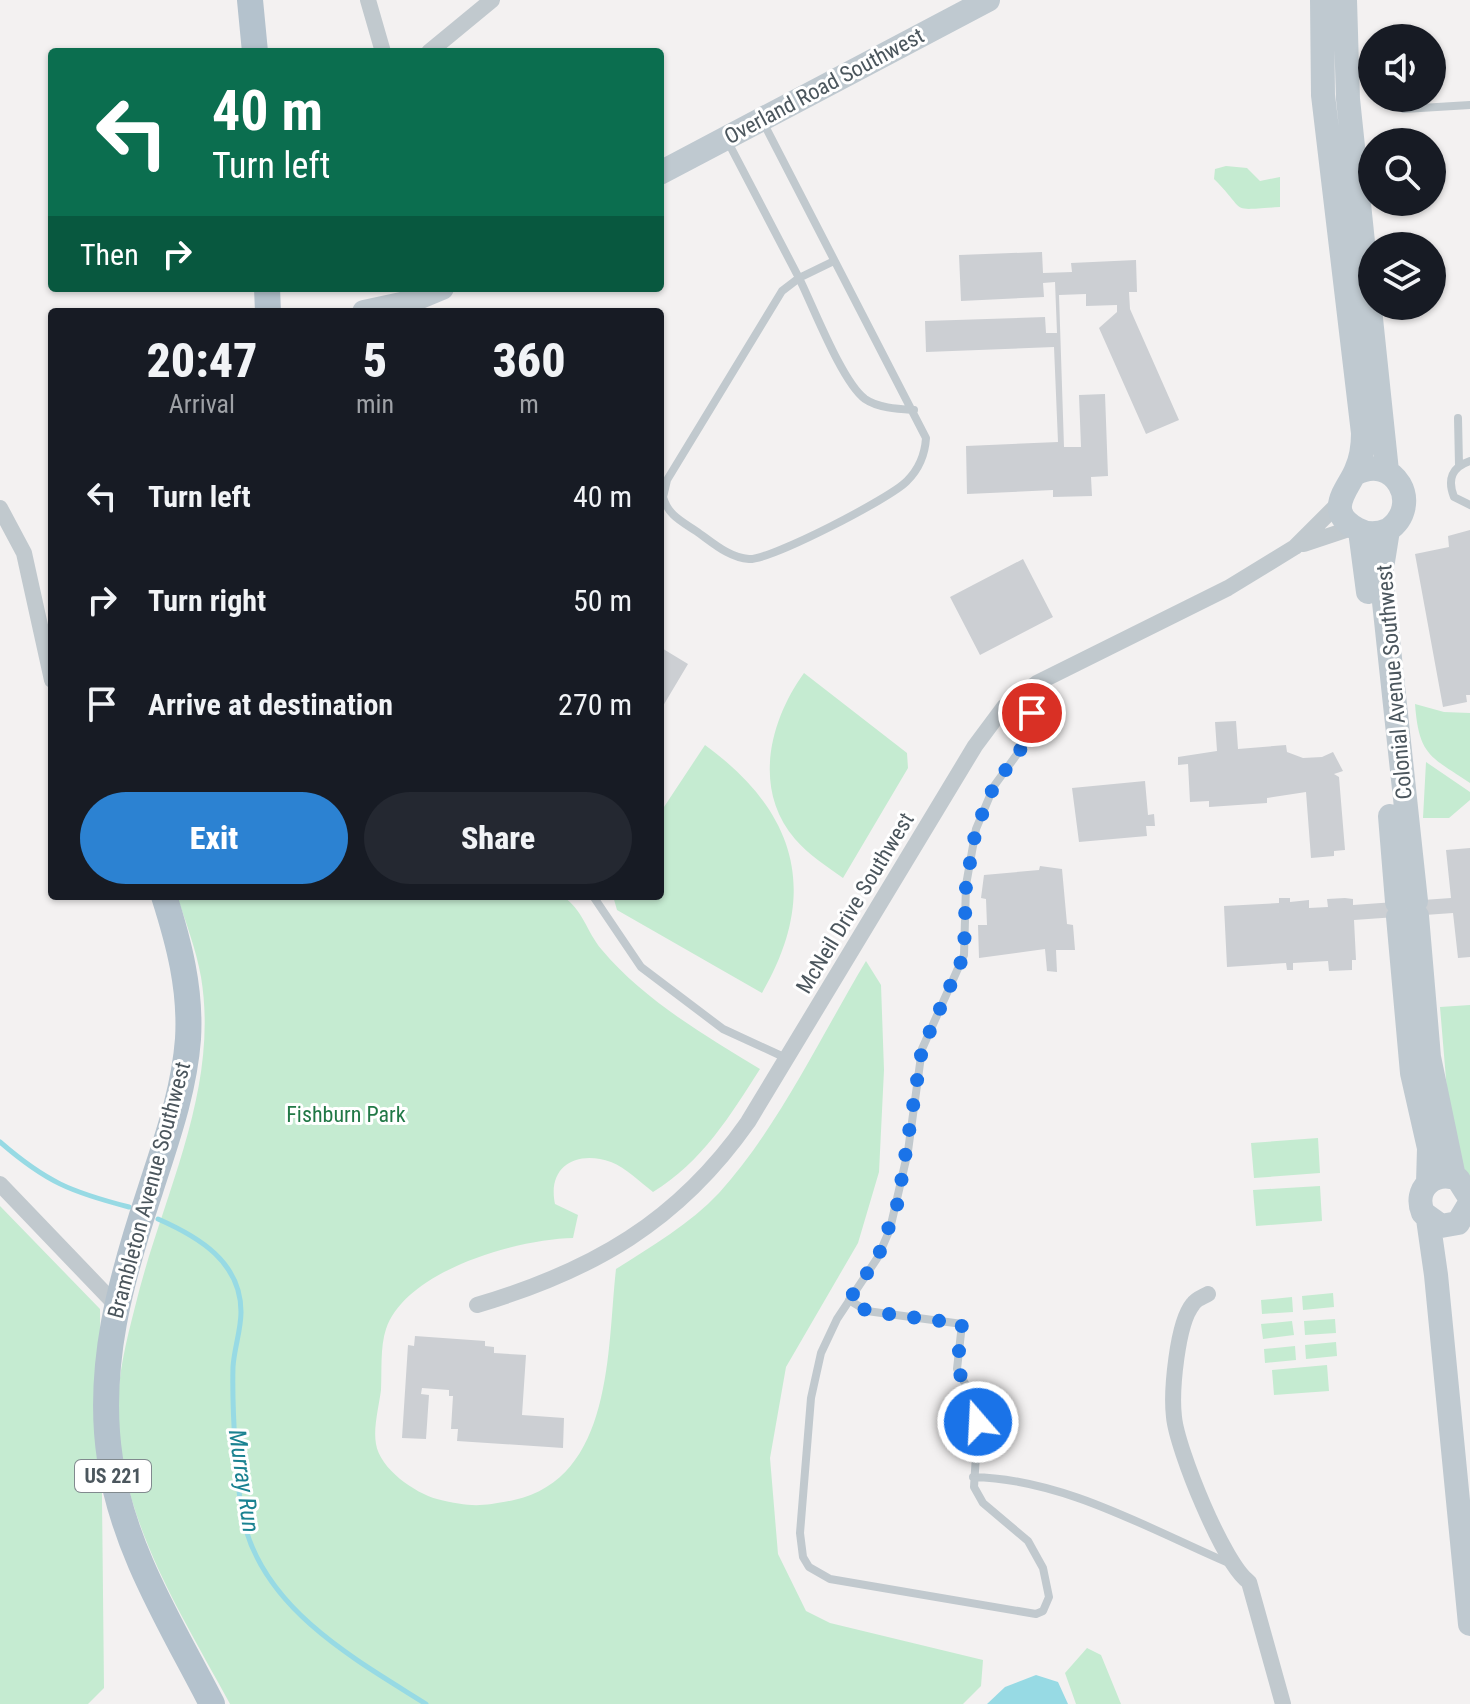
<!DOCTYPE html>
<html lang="en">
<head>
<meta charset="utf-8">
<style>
	:root { --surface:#171b24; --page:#242831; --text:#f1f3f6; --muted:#9ea1a6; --accent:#2c82d2 }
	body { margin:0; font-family:"Roboto Condensed",sans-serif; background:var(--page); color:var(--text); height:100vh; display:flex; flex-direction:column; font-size:30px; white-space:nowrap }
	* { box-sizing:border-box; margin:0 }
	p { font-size:26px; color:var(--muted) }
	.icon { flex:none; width:44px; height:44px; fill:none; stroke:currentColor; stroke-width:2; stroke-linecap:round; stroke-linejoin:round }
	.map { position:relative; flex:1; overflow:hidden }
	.drawer { position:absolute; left:48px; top:308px; width:616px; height:592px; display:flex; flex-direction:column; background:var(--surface); border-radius:8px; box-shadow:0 2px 6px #0004 }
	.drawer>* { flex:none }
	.top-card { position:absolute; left:48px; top:48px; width:616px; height:244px; border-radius:8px; box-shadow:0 2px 6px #0004; background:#0b6e4f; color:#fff; overflow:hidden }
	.buttons { position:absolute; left:1358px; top:24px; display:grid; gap:16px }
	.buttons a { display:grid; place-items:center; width:88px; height:88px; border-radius:50%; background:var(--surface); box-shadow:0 2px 6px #0004; font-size:40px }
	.pin { position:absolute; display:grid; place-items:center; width:68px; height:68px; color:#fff; margin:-34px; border:4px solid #fff; border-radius:50%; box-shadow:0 2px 8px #0007 }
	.me { position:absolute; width:88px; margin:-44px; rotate:341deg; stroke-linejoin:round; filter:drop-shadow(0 0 6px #0008) }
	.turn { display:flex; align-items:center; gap:28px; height:168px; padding:0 32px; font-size:36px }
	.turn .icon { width:104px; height:104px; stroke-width:2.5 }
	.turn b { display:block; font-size:56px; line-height:68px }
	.then { display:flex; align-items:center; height:76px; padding:0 32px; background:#0003; gap:16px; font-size:30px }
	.eta { display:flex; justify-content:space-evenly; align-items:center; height:136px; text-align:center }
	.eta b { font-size:48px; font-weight:800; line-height:56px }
	.button { display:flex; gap:16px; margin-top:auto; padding:16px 32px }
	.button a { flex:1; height:92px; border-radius:48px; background:var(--accent); color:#fff; font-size:32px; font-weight:800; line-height:92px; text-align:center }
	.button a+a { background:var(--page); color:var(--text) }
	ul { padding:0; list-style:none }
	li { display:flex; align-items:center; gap:24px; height:104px; padding:0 32px }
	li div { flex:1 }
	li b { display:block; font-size:30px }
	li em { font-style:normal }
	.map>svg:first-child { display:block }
	.green { fill:#c5ebd1 }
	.water { fill:#97dae4 }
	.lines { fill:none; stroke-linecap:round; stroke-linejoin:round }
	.stream { stroke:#97dae4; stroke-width:5 }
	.building { fill:#cccfd3 }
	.service { stroke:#c1c9ce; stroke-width:8 }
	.minor { stroke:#c1c9ce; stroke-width:16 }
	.secondary { stroke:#bfc9d0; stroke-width:24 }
	.primary { stroke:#b4c2cd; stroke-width:26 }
	.route { stroke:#1a73e8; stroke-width:14; stroke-dasharray:0 25.2 }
	.labels { text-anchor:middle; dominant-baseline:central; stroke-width:6; stroke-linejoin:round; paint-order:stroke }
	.shield { fill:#fff; stroke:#81898e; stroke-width:2 }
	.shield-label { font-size:20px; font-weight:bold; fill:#4b565d }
	.street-label { font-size:22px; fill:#4b565d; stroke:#fff }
	.park-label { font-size:22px; fill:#217846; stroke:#fff }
	.water-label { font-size:24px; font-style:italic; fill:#1a8291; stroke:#fff }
</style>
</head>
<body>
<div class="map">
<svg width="1470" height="1704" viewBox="0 0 1470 1704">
	<rect width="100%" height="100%" fill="#f3f1f1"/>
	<path class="green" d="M 1226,166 L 1247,168 L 1260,181 L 1280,177 L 1280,207 C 1227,210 1249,214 1214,179 L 1215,169 Z
		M 804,673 L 907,753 L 908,768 L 843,878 C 826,866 809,855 795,839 C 752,789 770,720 804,673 Z
		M 1415,704 L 1444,712 L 1470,713 L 1470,783 C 1430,756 1419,756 1415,704 Z
		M 705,745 C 797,812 820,893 762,993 L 617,910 L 613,896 L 660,896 L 660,813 Z
		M 1426,762 L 1470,792 L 1470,800 L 1449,818 L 1423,818 Z
		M 177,896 L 562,896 C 583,909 586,931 602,950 C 643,999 705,1036 760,1069 C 730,1116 702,1162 653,1192 C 640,1182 626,1168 611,1162 C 577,1150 547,1166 555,1204 L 578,1215 L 573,1238 C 518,1239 406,1270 386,1329 C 380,1347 382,1371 381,1390 C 379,1406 373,1428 376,1444 C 380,1469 415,1493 437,1499 C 469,1507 481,1507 514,1500 C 614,1478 607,1348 616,1269 C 652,1246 690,1224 719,1193 C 778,1128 821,1036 866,961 L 881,985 L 884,1070 L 879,1172 L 858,1243 L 786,1367 L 770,1458 L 778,1554 L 806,1611 L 830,1623 L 983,1660 L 981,1686 L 963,1704 L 230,1704 C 181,1613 120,1520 118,1414 C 117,1378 126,1342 135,1307 C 161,1198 220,1092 201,977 C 196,949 186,923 177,896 Z
		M 1470,1005 L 1470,1176 L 1463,1169 L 1447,1091 L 1440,1007 Z
		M 1318,1138 L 1320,1173 L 1254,1178 L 1251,1143 Z
		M 1320,1186 L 1322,1221 L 1256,1226 L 1253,1190 Z
		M 0,1206 L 100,1309 L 104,1688 L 88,1704 L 0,1704 Z
		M 1333,1293 L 1334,1307 L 1303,1310 L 1302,1296 Z
		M 1292,1297 L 1293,1312 L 1262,1314 L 1261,1300 Z
		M 1335,1319 L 1336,1333 L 1305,1335 L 1304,1321 Z
		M 1292,1321 L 1294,1335 L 1263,1339 L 1261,1324 Z
		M 1336,1342 L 1337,1356 L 1306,1359 L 1305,1345 Z
		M 1295,1346 L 1296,1360 L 1265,1363 L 1264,1349 Z
		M 1327,1365 L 1329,1391 L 1274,1395 L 1272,1370 Z
		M 1087,1648 L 1101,1655 L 1121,1704 L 1076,1704 L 1065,1673 Z"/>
	<path class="water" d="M 1036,1675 L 1058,1682 L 1068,1704 L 987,1704 L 1005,1687 Z"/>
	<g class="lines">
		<path class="stream" d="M 0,1142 C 46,1182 71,1192 129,1207
			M 158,1219 C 199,1237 241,1262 241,1312 C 241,1330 234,1349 233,1367 C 232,1404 236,1496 246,1530 C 271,1614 358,1661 426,1704"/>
	</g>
	<path class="building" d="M 1042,252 L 1043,273 L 1072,272 L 1071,263 L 1136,260 L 1137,292 L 1129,292 L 1130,309 L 1179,420 L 1146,434 L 1099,328 L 1117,312 L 1117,305 L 1086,306 L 1086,294 L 1059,295 L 1064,447 L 1081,447 L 1079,395 L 1105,394 L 1108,476 L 1091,477 L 1092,496 L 1053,497 L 1053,490 L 967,494 L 966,446 L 1058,442 L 1054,347 L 926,352 L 925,321 L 1045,317 L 1046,333 L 1057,333 L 1055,282 L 1043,283 L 1044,297 L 961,301 L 959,255 Z
		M 1470,530 L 1470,695 L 1466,695 L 1467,702 L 1443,707 L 1415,554 L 1449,547 L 1448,536 Z
		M 1023,559 L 1053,617 L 980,655 L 950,597 Z
		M 660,647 L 688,664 L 660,711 Z
		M 1236,721 L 1238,749 L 1286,745 L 1287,752 L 1303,758 L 1322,757 L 1333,752 L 1343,771 L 1334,774 L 1339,777 L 1345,850 L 1334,851 L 1334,856 L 1311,858 L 1306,792 L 1267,798 L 1267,803 L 1209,807 L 1209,801 L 1190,802 L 1188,764 L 1178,765 L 1178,757 L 1217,751 L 1215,722 Z
		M 1145,781 L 1148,815 L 1154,814 L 1155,826 L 1146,826 L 1147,836 L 1079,842 L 1072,788 Z
		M 1470,848 L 1470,957 L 1458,958 L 1453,913 L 1354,920 L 1356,960 L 1352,960 L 1352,970 L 1329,971 L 1328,961 L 1293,963 L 1293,970 L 1287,970 L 1286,963 L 1227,967 L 1224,906 L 1279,903 L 1279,898 L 1290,898 L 1290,902 L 1309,900 L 1309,908 L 1328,907 L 1327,899 L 1345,898 L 1353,899 L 1353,905 L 1451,898 L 1446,850 Z
		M 1040,866 L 1062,869 L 1067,924 L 1073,925 L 1075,950 L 1056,950 L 1057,972 L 1047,971 L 1045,949 L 979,958 L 978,925 L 987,925 L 986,899 L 981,898 L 984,875 L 1039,870 Z
		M 415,1336 L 485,1341 L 485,1346 L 494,1347 L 494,1353 L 526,1355 L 522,1415 L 564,1418 L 563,1448 L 457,1441 L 458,1429 L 451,1429 L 453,1396 L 449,1396 L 449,1390 L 422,1388 L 421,1394 L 429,1395 L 426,1439 L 402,1438 L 408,1345 L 414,1346 Z"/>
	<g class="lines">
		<path class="service" d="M 1404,109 L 1470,105
			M 728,142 L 799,278 L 782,291 L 667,480 L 663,497 C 668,515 681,521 696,531 C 712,542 729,558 749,559 C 771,560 891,498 907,481 C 919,469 925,454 926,438 L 763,122
			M 834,261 L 799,278 C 813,306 842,382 865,399 C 878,408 898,409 914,410
			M 1458,418 L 1459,465
			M 1470,461 C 1452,467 1447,479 1454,497 L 1470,505
			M 593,896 L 641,967 L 723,1029 L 786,1058
			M 849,1300 L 867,1311 L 962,1324 L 957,1369 L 972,1396 L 978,1422 L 974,1487 L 983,1503 L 1028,1541 L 1043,1568 L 1049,1597 L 1043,1611 L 1036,1614 L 830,1579 L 809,1567 L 803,1557 L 800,1533 L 811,1398 L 821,1353 L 837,1319 L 878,1257 L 890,1229 L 908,1151 L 922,1049 L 964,955 L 966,885 L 976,829 L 994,786 L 1031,735 L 1035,724 L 1032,713 L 1019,696
			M 973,1477 C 1064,1479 1149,1529 1231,1564"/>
		<path class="minor" d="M 368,0 L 383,52
			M 429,52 L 492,0
			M 0,508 L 24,553 L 52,680
			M 1304,544 L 1355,527
			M 0,1184 L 116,1305
			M 1208,1294 C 1203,1297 1196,1299 1193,1304 C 1177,1323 1171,1392 1174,1417 C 1177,1449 1224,1565 1249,1582 L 1283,1704
			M 477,1305 C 592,1271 678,1222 748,1122 L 975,746 L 1004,707 L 1037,683 L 1228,588 L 1295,547 L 1340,502"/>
		<path class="secondary" d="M 1322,0 L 1323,95 L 1363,433 C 1363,444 1361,459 1356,470 C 1349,488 1323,511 1357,529 C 1368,535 1377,534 1388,530
			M 1345,0 L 1348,99 L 1387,471
			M 660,173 L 988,0
			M 364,312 L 406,303 L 442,288
			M 1355,474 C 1394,452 1424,505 1388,530 L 1381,574 L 1416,901
			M 1360,531 L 1368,592
			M 1390,816 L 1397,902
			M 1417,916 L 1429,1057 L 1454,1177
			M 1398,917 L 1412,1073 L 1429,1148 L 1428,1183
			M 1470,1198 L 1458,1179 C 1434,1170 1413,1189 1423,1213 L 1441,1226 L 1458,1223 L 1470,1203
			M 1428,1219 L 1436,1275 L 1470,1624"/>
		<path class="primary" d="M 250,0 L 255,52
			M 267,288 L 268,312
			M 164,896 C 179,943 191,989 188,1039 C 184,1092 166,1141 150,1191 C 121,1278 96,1367 110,1459 C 122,1547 172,1626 212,1704"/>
	</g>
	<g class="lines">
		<path class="route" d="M 978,1422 L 972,1396 L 957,1369 L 962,1324 L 867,1311 L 849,1300 L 878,1257 L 898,1202 L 922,1049 L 964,955 L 966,885 L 976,829 L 994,786 L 1031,735 L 1035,724 L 1032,713"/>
	</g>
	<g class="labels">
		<rect class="shield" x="75" y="1460" width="76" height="32" rx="6"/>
		<g class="shield-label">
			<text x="113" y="1476">US 221</text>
		</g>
		<g class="street-label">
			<text transform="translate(824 86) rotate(-28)">Overland Road Southwest</text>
			<text transform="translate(1394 682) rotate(-95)">Colonial Avenue Southwest</text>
			<text transform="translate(855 903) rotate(-59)">McNeil Drive Southwest</text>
			<text transform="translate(149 1190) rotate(-75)">Brambleton Avenue Southwest</text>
		</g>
		<g class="park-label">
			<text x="346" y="1114">Fishburn Park</text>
		</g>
		<g class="water-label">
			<text transform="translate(244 1481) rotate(82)">Murray Run</text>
		</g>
	</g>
</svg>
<div class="buttons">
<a><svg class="icon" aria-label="sound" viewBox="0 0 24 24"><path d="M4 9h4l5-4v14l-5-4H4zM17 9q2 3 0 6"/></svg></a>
<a><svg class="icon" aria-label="search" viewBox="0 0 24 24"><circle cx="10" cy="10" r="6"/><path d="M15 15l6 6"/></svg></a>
<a><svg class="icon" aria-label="layers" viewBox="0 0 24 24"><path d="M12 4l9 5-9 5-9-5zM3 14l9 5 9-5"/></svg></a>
</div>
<div class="pin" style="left:1032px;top:713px;background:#d93025"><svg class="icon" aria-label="arrive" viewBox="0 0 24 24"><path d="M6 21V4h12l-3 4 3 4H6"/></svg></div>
<svg class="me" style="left:978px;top:1422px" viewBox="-20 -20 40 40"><circle r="17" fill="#1a73e8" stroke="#fff" stroke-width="3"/><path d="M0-11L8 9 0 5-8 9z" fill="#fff"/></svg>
<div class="top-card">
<div class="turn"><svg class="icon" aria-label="left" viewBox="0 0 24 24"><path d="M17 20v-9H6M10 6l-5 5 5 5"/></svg><div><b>40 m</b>Turn left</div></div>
<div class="then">Then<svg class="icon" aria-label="right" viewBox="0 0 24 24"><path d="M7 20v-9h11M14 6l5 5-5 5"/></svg></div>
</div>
<section class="drawer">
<div class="eta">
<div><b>20:47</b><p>Arrival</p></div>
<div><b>5</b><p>min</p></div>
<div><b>360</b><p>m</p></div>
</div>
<ul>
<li><svg class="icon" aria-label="left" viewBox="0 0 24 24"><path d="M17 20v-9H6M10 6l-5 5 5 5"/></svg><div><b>Turn left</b></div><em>40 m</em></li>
<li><svg class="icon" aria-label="right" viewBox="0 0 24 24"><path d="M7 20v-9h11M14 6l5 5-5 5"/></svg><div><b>Turn right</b></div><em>50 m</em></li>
<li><svg class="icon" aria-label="arrive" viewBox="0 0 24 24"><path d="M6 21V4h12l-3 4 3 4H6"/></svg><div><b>Arrive at destination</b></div><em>270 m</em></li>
</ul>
<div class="button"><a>Exit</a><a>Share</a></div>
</section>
</div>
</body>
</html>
